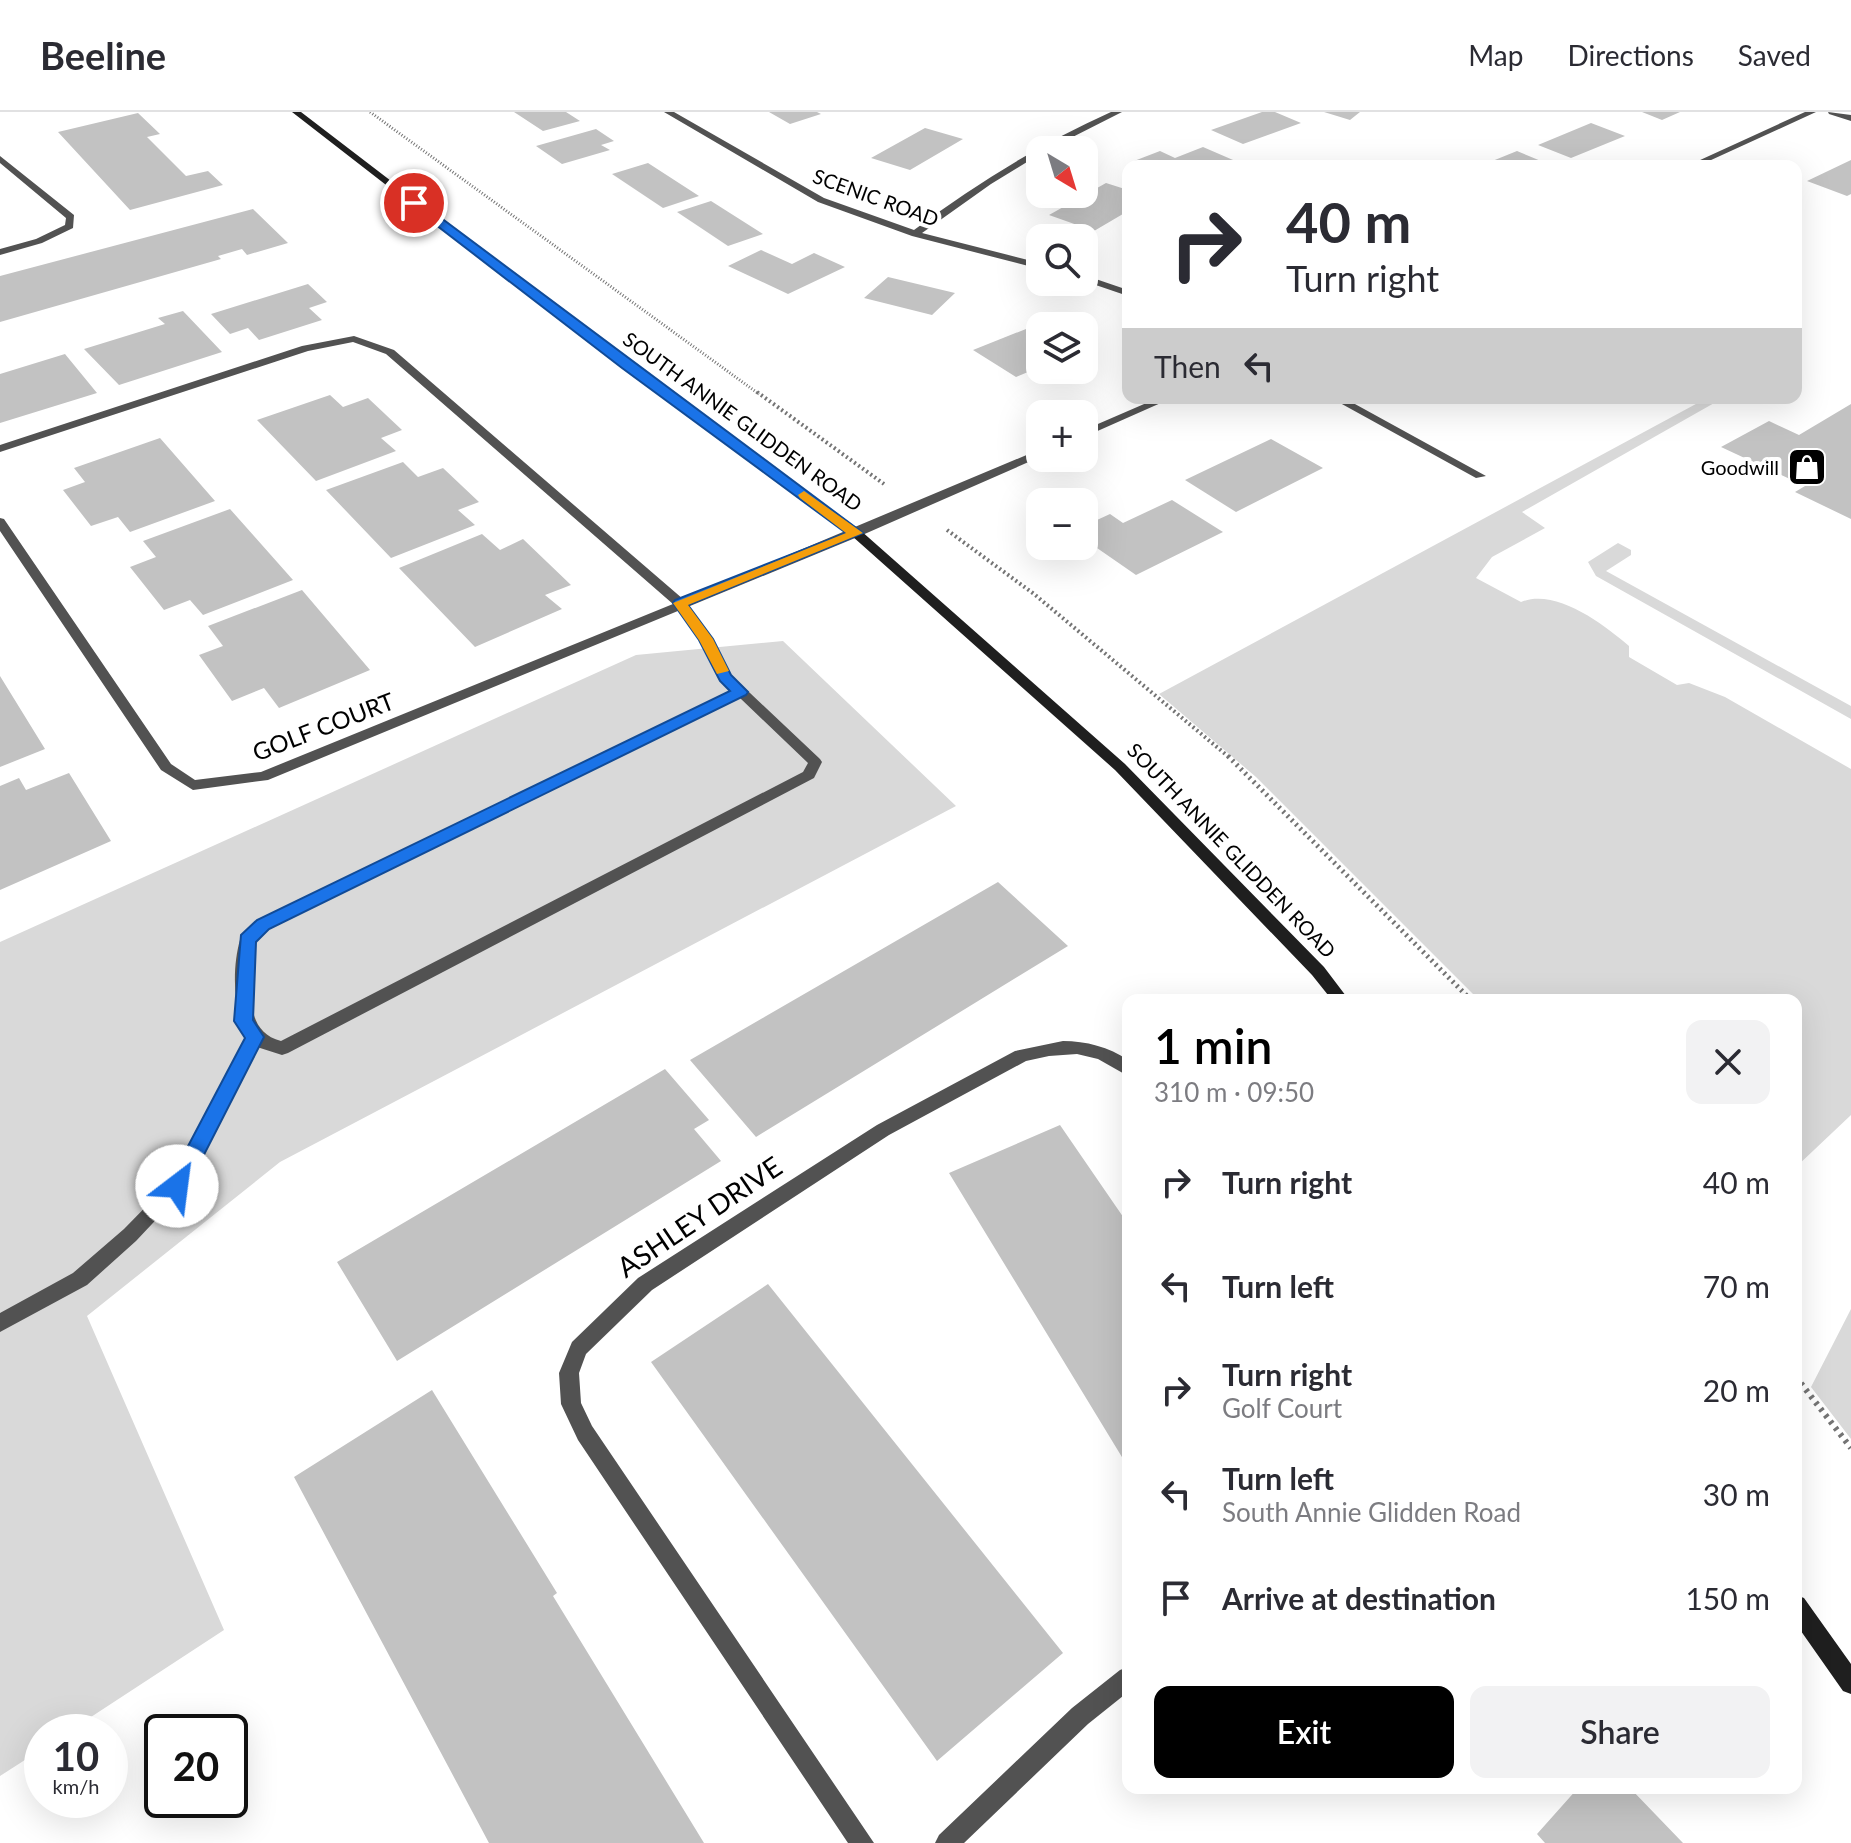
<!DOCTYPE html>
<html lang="en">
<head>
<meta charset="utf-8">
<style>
	:root { --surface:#fff; --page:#f2f2f3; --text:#2b2b33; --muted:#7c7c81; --line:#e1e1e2; --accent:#000 }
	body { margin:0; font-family:Lato,sans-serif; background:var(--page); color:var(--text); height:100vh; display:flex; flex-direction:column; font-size:30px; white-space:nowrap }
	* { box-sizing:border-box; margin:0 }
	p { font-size:26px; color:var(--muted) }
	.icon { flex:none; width:44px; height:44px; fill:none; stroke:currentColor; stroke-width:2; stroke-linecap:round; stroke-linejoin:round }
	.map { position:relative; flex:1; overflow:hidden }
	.side { position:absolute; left:1122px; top:882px; width:680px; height:800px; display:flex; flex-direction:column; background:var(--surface); border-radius:16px; box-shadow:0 8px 32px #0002 }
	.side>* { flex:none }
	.banner { position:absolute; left:1122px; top:48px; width:680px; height:244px; border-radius:16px; box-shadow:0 8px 32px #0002; background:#fff; color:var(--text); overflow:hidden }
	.needle { width:52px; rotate:142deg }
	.fabs { position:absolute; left:1026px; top:24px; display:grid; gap:16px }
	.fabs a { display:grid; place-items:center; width:72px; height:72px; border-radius:16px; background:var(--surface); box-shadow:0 8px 32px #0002; font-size:40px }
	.speed { position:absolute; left:24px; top:1602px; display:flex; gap:16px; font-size:40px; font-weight:700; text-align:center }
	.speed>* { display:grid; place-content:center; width:104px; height:104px; border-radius:50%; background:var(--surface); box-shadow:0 8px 32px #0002; line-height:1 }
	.speed small { font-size:20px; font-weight:400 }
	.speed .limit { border:4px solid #111; border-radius:12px; background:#fff; color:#111 }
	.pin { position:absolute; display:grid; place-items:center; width:68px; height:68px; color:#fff; margin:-34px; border:4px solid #fff; border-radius:50%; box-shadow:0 2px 8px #0007 }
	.me { position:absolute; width:88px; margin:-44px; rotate:30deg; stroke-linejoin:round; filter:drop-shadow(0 0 6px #0008) }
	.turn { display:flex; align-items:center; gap:28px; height:168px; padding:0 32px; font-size:36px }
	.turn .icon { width:104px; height:104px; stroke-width:2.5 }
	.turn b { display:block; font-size:56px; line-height:68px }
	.then { display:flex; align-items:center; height:76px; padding:0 32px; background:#0003; gap:16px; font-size:30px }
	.round { display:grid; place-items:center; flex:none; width:84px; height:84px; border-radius:16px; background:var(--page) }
	.head { display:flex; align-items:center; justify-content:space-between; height:136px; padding:0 32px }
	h1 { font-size:48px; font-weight:600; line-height:60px; color:var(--accent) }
	.primary-button { display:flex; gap:16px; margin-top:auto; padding:16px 32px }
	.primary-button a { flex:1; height:92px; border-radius:16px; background:var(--accent); color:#fff; font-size:32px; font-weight:600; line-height:92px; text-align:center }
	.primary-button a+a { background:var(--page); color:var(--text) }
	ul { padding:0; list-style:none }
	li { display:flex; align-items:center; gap:24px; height:104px; padding:0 32px }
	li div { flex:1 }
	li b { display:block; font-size:30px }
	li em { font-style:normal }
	header { display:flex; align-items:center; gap:48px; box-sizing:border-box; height:112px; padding:0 40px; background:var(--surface); border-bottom:2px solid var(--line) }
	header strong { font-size:38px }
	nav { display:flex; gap:44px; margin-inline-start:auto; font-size:28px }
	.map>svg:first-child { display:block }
	.green { fill:#d9d9d9 }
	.building { fill:#c2c2c2 }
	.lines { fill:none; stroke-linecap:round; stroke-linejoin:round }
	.path-far3 { stroke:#747474; stroke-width:3; stroke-dasharray:1 2; stroke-linecap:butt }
	.path-far2 { stroke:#747474; stroke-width:4; stroke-dasharray:2 3; stroke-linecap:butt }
	.path-far1 { stroke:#747474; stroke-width:5; stroke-dasharray:2 4; stroke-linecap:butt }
	.path { stroke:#747474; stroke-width:6; stroke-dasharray:3 5; stroke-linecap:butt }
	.service { fill:#525252; fill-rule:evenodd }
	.minor { fill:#525252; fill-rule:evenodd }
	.secondary { fill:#1f1f1f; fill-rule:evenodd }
	.route { fill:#1a73e8; stroke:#114b97; stroke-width:2 }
	.slow { fill:#f59e0b }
	.labels { text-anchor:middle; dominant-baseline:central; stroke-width:8; stroke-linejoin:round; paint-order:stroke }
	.far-street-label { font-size:20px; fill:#000; stroke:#fff }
	.far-poi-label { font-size:20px; fill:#000; stroke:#fff; text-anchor:end }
	.street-label { font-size:24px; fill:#000; stroke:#fff }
	.near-street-label { font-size:28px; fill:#000; stroke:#fff }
</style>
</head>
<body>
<header>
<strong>Beeline</strong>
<nav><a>Map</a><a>Directions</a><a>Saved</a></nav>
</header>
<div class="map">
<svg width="1851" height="1731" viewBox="0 0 1851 1731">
	<rect width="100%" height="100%" fill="#fff"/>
	<path class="green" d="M 1707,286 L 1723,286 L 1522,400 L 1545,416 L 1492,445 L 1476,466 L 1521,490 C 1556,476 1603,512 1629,534 L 1629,545 L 1677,573 L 1689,571 L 1725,585 L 1851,657 L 1851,1003 L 1796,1055 L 1796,888 L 1479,888 L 1256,665 L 1159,582 Z
		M 1618,431 L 1631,438 L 1631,443 L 1606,459 L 1851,594 L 1851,607 L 1596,464 L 1588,450 Z
		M 783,529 L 956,694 L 280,1050 L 87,1204 L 224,1518 L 68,1620 L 42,1620 L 42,1637 L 0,1664 L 0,830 L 636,543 Z
		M 1851,1197 L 1851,1327 L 1811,1275 Z"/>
	<path class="building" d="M 514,0 L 566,0 L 580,9 L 543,19 Z
		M 769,0 L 817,0 L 821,2 L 790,12 Z
		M 1262,0 L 1275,0 L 1301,11 L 1243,32 L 1211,18 Z
		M 1324,0 L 1360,0 L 1350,8 Z
		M 1642,0 L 1680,0 L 1662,8 Z
		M 138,1 L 160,22 L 147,25 L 186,64 L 208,59 L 223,73 L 130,98 L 58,20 Z
		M 1591,11 L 1625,24 L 1571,46 L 1538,33 Z
		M 925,16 L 963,27 L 910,58 L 871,46 Z
		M 596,17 L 614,29 L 601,33 L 610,38 L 562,52 L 536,34 Z
		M 1203,35 L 1240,51 L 1232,54 L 1146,54 L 1134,49 L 1160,39 L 1175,46 Z
		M 1517,39 L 1553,54 L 1480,54 Z
		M 1851,48 L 1851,82 L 1847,84 L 1807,69 Z
		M 648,51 L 699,84 L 663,96 L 612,62 Z
		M 1106,71 L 1128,78 L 1128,99 L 1094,119 L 1049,103 Z
		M 711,89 L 763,122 L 728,134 L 677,100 Z
		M 253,97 L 288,131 L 247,143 L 242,137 L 218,144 L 221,147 L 0,210 L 0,164 Z
		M 761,138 L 792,152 L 814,141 L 845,155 L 788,182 L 728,154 Z
		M 888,165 L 955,181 L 932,203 L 864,186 Z
		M 308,172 L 327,190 L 309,196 L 322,208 L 259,228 L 248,216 L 230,222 L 211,202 Z
		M 183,199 L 222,240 L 119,273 L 84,237 L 165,212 L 158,206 Z
		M 1046,209 L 1054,214 L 1040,214 L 1040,255 L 1016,265 L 973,238 Z
		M 65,242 L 97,281 L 0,311 L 0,262 Z
		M 330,283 L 343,295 L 368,286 L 402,318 L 381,326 L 396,339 L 316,369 L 257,308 Z
		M 1851,292 L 1851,407 L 1795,380 L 1805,374 L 1721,335 L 1769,309 L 1799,323 Z
		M 160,326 L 215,389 L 130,420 L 118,405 L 91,414 L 63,378 L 85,370 L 74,356 Z
		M 1271,327 L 1323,356 L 1236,400 L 1185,368 Z
		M 403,350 L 418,365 L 443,356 L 479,390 L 458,398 L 475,413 L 391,446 L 326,378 Z
		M 1172,388 L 1223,420 L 1136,463 L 1084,427 L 1084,414 L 1110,402 L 1123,411 Z
		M 230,397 L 293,468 L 203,503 L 190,488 L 164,498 L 130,455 L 156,445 L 143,429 Z
		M 482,422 L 500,438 L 523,427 L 571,473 L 545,483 L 562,497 L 475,535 L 399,456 Z
		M 302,478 L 370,558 L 279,596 L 264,576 L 232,589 L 199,543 L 223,534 L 208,514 Z
		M 0,564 L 45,637 L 0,655 Z
		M 69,661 L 111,729 L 0,778 L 0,674 L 19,666 L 26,678 Z
		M 998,770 L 1068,834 L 756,1025 L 690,948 Z
		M 665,957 L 709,1008 L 694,1017 L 721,1049 L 397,1249 L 337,1150 Z
		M 1060,1013 L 1128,1112 L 1128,1355 L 949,1061 Z
		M 768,1172 L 1063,1541 L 937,1649 L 651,1250 Z
		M 432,1278 L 557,1481 L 553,1484 L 704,1731 L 489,1731 L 294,1365 Z
		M 1578,1676 L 1630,1676 L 1683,1731 L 1545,1731 L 1537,1722 Z"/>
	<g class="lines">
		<path class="path-far3" d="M 370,0 L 759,282"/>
		<path class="path-far2" d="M 757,280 L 884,372
			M 947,418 L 1034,482 L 1230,646"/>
		<path class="path-far1" d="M 1228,644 L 1471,888"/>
		<path class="path" d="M 1796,1265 L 1851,1336"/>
		<path class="service" d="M 680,487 L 684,488 L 713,527 L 731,563 L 820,647 L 822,650 L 814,666 L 288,941 L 282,943 L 257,935 L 183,1079 L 136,1129 L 87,1173 L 0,1220 L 0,1201 L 73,1161 L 124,1117 L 171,1069 L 246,924 C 233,899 232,855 240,828 C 242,820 252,814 258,809 L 732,579 L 720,568 L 700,528 L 674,491 ZM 740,586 L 808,651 L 803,660 L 281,929 C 238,918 253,862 256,829 L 268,817 Z"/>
		<path class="minor" d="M 664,0 L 674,0 L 824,86 L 914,118 C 976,72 1040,32 1111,0 L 1122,0 L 1047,38 L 1040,38 L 1040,42 L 991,72 L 922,121 L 1040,151 L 1040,157 L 912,124 L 818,90 Z
			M 1805,0 L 1816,0 L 1698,54 L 1687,54 Z
			M 1828,0 L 1851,3 L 1851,9 L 1829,2 Z
			M 0,44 L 74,103 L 73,116 L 42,131 L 0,143 L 0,137 L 36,127 L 65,113 L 66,106 L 0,51 Z
			M 1084,163 L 1128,178 L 1128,184 L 1084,169 Z
			M 354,224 L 394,238 L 683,487 L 1036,339 L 1040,338 L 1040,345 L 860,424 L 268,668 L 193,678 L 161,658 L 0,419 L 0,406 L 4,407 L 171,652 L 195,668 L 261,660 L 673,492 L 386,242 L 353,230 L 308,239 L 0,340 L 0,333 L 302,234 Z
			M 1158,286 L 1172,286 L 1084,325 L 1084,318 Z
			M 1331,286 L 1344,286 L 1486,364 L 1476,366 Z
			M 1063,929 C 1086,929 1109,935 1128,948 L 1128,964 L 1098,947 L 1077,942 L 1049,944 L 1026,949 L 889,1023 L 652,1178 L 586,1242 L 579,1261 L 581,1291 L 592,1314 L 874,1731 L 848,1731 L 578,1328 L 561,1292 L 559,1261 L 572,1230 L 638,1166 L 877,1013 L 1015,939 Z
			M 1128,1555 L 1128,1580 L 1088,1612 L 964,1731 L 935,1731 L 939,1723 L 1072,1596 L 1120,1558 Z"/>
		<path class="secondary" d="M 292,0 L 301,0 L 630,252 L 860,418 L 1125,652 L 1324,855 L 1349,888 L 1332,888 L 1312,863 L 1115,658 L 852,424 L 622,256 Z
			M 1796,1483 L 1804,1486 L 1851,1552 L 1851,1582 L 1843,1579 L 1796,1512 Z"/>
	</g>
	<path class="route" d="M 410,88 L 417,88 L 863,421 L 688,493 L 713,527 L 731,563 L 748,580 L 746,583 L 269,817 L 256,830 L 253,908 L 264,925 L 185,1080 L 177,1082 L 167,1074 L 245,926 L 234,909 L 241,823 L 257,808 L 730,579 L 720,569 L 699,528 L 673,491 L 675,488 L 846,421 L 622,256 L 410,93 Z"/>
	<path class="slow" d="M 804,379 L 863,421 L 688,493 L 713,527 L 729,559 L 717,562 L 699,528 L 673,491 L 846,421 L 800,386 L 798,383 Z"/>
	<defs>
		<symbol id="shop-square" viewBox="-11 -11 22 22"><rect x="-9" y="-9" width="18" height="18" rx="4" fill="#000" stroke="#fff"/><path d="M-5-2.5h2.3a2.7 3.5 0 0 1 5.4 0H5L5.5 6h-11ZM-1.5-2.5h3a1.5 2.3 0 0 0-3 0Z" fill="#fff"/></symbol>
	</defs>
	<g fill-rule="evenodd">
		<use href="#shop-square" x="1785" y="333" width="44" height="44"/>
	</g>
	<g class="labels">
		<g class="far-street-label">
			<text transform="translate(876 85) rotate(20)">SCENIC ROAD</text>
			<text transform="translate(743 309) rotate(36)">SOUTH ANNIE GLIDDEN ROAD</text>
			<text transform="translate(1232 738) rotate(46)">SOUTH ANNIE GLIDDEN ROAD</text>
		</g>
		<g class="far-poi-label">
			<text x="1779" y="355">Goodwill</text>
		</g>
		<g class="street-label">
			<text transform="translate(323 614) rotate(-21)">GOLF COURT</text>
		</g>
		<g class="near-street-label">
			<text transform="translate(699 1104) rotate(-34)">ASHLEY DRIVE</text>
		</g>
	</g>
</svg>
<div class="fabs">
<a><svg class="needle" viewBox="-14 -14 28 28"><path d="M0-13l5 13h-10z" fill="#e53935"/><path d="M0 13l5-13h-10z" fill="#7c7c81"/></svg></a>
<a><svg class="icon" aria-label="search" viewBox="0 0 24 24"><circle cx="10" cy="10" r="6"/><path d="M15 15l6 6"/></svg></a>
<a><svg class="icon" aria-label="layers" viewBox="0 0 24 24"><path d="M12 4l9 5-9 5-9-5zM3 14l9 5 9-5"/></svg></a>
<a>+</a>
<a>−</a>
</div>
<div class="speed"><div>10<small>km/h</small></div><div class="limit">20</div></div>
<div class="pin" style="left:414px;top:91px;background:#d93025"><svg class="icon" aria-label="arrive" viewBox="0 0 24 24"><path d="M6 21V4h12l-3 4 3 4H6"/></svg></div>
<svg class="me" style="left:177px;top:1074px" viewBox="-20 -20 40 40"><circle r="19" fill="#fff"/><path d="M0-13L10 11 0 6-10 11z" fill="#1a73e8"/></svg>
<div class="banner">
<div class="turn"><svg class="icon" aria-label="right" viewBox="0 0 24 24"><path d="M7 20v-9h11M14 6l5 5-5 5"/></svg><div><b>40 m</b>Turn right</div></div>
<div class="then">Then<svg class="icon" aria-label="left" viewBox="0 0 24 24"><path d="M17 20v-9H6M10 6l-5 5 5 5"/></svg></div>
</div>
<section class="side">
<div class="head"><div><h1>1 min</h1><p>310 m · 09:50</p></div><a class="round"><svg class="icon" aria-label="close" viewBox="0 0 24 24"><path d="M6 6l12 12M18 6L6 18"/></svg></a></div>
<ul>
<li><svg class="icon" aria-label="right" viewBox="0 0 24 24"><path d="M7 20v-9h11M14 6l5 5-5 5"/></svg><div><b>Turn right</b></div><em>40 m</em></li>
<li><svg class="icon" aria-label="left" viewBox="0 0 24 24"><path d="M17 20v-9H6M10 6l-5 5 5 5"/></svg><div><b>Turn left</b></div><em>70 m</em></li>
<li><svg class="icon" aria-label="right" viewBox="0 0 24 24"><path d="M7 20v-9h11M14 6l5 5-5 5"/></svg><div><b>Turn right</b><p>Golf Court</p></div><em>20 m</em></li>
<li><svg class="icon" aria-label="left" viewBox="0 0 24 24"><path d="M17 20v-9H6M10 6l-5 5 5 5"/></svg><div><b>Turn left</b><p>South Annie Glidden Road</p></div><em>30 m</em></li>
<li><svg class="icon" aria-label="arrive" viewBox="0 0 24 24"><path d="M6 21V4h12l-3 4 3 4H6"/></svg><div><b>Arrive at destination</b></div><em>150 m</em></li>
</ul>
<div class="primary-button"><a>Exit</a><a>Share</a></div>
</section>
</div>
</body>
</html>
